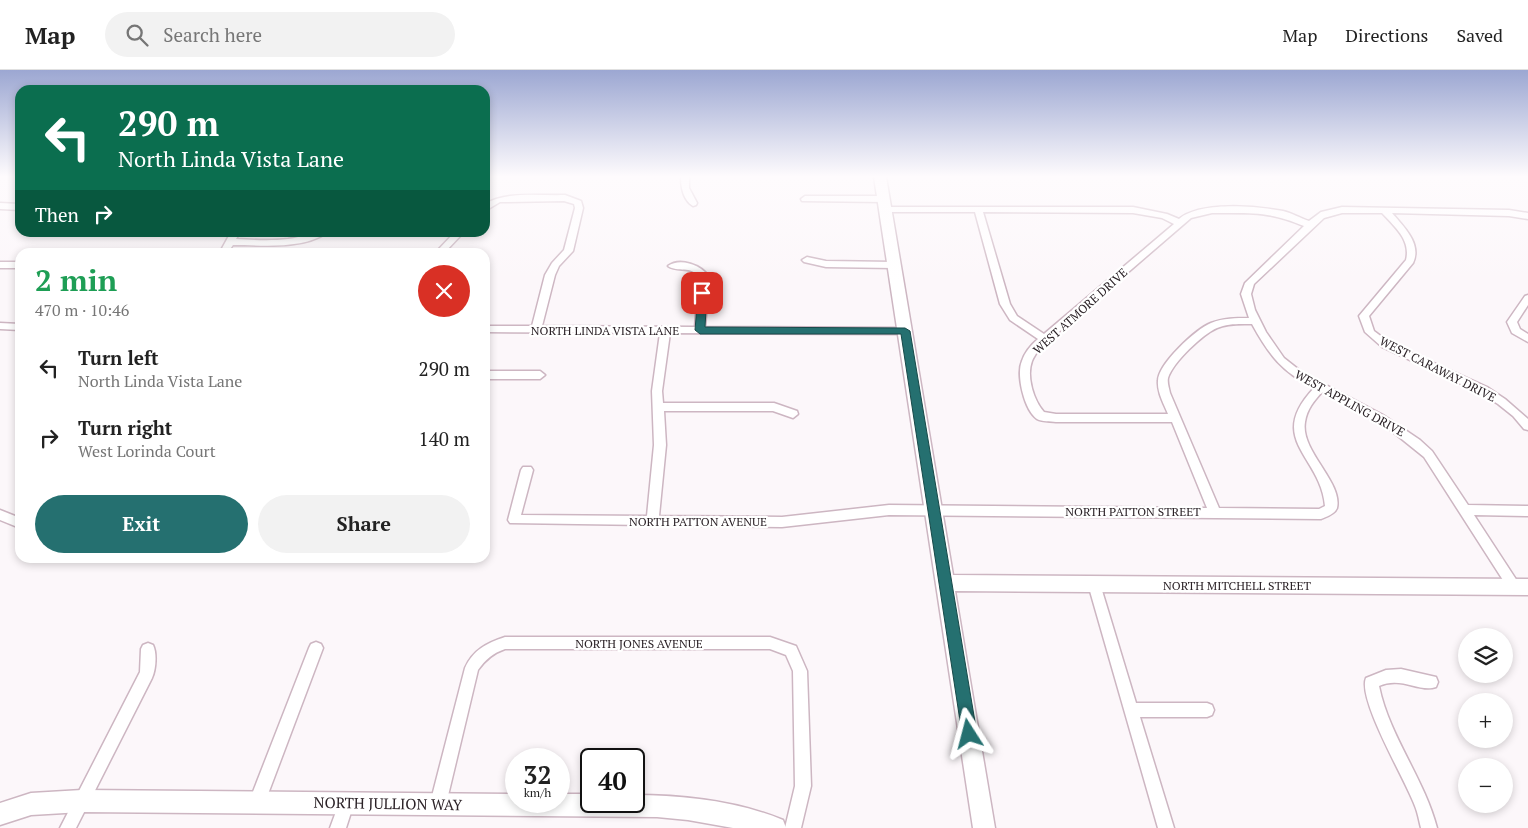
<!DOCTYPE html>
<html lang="en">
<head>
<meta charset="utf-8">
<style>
	:root { --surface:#fff; --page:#f2f2f2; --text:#222; --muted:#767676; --line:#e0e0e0; --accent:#257070 }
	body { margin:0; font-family:"PT Serif",serif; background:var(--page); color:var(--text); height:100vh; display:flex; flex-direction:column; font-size:19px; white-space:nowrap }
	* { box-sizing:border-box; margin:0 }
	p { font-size:16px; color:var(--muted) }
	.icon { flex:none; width:28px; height:28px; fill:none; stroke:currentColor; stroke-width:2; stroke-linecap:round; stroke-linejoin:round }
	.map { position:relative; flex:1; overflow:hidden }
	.panel { position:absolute; left:15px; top:178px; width:475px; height:315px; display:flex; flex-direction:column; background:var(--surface); border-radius:15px; box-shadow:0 2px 8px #0003 }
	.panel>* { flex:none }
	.top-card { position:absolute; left:15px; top:15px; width:475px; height:152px; border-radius:15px; box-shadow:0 2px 8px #0003; background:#0b6e4f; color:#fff; overflow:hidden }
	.controls { position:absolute; left:1458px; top:558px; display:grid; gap:10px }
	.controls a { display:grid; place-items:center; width:55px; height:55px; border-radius:50%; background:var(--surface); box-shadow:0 2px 8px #0003; font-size:25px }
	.speed { position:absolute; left:505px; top:678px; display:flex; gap:10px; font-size:25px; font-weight:700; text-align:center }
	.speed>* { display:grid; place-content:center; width:65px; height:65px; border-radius:50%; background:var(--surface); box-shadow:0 2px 8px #0003; line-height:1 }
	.speed small { font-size:12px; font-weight:400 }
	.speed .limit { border:2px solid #111; border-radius:8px; background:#fff; color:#111 }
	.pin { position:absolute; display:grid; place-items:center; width:42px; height:42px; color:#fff; margin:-21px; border-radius:10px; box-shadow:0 2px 8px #0006 }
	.me { position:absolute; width:55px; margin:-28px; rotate:351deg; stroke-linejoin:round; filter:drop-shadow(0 0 4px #0008) }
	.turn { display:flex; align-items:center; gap:18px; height:105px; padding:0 20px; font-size:22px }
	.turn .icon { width:65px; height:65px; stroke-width:2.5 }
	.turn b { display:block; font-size:35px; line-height:42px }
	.then { display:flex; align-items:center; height:48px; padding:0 20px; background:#0003; gap:10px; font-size:19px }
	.round { display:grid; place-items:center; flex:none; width:52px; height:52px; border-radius:26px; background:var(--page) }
	.summary { display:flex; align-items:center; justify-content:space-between; height:85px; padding:0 20px }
	h1 { font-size:30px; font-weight:700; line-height:38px; color:#1e9e55 }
	.cta { display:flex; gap:10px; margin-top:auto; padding:10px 20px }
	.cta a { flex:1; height:58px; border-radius:30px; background:var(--accent); color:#fff; font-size:20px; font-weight:700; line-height:58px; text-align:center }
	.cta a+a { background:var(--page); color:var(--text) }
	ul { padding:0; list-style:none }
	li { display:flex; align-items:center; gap:15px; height:70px; padding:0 20px }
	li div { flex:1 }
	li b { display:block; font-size:19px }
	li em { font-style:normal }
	header { display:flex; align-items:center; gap:30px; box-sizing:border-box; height:70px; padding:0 25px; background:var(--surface); border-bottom:1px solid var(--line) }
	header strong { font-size:24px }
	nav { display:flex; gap:28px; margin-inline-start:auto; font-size:18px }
	.search { width:350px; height:45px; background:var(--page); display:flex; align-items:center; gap:12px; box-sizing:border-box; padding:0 18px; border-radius:28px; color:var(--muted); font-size:19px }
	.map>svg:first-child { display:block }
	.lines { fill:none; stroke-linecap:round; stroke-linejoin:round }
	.street-casing { stroke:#cdb6c2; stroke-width:3 }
	.secondary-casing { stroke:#cdb6c2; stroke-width:3 }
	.street { fill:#fff; fill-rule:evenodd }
	.secondary { fill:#fff; fill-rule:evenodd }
	.route { fill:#257070; stroke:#184949 }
	.labels { text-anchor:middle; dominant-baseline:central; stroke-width:4.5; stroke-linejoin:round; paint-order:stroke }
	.street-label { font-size:12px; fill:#2b2227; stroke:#fff }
	.near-street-label { font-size:15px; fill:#2b2227; stroke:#fff }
</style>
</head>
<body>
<header>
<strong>Map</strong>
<div class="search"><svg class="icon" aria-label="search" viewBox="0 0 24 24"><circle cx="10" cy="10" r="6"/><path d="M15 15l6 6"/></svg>Search here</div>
<nav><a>Map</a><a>Directions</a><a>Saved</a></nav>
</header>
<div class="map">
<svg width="1528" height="758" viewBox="0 0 1528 758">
	<rect width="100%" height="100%" fill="#fcf7fa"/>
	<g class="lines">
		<defs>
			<path id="street" d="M 681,107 L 689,107 L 689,118 L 697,133 L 696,135 L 693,136 C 683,130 681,117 681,107 Z
				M 565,125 L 581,131 L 583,138 L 573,181 L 559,196 L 555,205 L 542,256 L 695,257 L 699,207 C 691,195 678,203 668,196 C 680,187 702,195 709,207 L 705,257 L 905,258 L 910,261 L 905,264 L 670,263 L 662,321 L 663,333 L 774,333 L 797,341 L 798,344 L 793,348 L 773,341 L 664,341 L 666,375 L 659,446 L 782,447 L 889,435 L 1207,438 L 1172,352 L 1056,352 C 1050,351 1042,352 1037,349 C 1024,340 1016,304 1022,291 C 1025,282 1031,275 1038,269 L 1010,250 L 1000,234 L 975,142 L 885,142 L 881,139 L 882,137 L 1133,137 L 1167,144 L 1179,149 C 1200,131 1256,136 1283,141 C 1292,143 1300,148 1309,151 L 1321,142 L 1342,137 L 1509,140 L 1528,143 L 1528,149 L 1509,146 L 1392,143 C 1404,157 1422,174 1413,193 L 1369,246 L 1374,261 L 1390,273 L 1487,317 L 1505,329 L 1528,349 L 1528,360 L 1524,359 L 1513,346 L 1498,334 L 1480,323 L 1382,277 L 1365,262 L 1359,246 L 1406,190 C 1411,170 1395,157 1382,143 L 1342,143 L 1324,148 L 1254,214 L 1251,224 L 1255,240 L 1266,262 L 1284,288 L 1303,303 L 1383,345 L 1420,370 L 1432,381 L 1468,435 L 1528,436 L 1528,446 L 1474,445 L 1521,517 L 1520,521 L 1515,523 L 1510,521 L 1424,387 L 1388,358 L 1322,322 C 1314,331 1307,339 1305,352 C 1300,381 1343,412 1337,438 C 1335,444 1326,447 1321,449 L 889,445 L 782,457 L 510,453 L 508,450 L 521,400 L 523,397 L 531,397 L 533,400 L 521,445 L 647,446 L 654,375 L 652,321 L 660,263 L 485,262 L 485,256 L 532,256 L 545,205 L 552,193 L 564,180 L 575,138 L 574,134 L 564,131 L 506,132 L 500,132 L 485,141 L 485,134 C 507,121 539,126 565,125 ZM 983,142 L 1133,143 L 1162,148 L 1174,154 L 1044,264 L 1017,246 L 1010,234 ZM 1212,143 C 1250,143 1269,141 1304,156 L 1245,213 L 1241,224 L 1249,248 C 1236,248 1223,248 1211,253 C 1196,259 1158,294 1158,311 C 1157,322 1164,334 1168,344 L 1056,344 L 1044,342 C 1034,331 1026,307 1032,291 C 1033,288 1036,284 1038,280 L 1191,148 ZM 1252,254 C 1269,285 1282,302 1314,318 C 1265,370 1321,386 1325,436 L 1319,439 L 1219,438 L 1170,323 C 1169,318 1167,313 1168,308 C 1173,292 1203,264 1217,258 C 1228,253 1241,254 1252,254 Z
				M 805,126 L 884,126 L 888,129 L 884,132 L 802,131 L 801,129 Z
				M 0,133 L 20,134 L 20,140 L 0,139 Z
				M 231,162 L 240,162 L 236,169 C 253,170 271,171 288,169 C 302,167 314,162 328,162 C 303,180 262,175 233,175 L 228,182 L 220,182 Z
				M 455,162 L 464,162 L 445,182 L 436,182 Z
				M 807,187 L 826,191 L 894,192 L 899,195 L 894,198 L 826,197 L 804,192 L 802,190 Z
				M 0,192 L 20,192 L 20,198 L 0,198 Z
				M 1528,225 L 1528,235 L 1517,252 L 1520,259 L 1528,264 L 1528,272 L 1512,263 L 1507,252 L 1525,226 Z
				M 0,253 L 20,254 L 20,260 L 0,259 Z
				M 485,301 L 540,301 L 545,305 L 540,309 L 485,309 Z
				M 0,440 L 20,448 L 20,458 L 0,450 Z
				M 1094,508 L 1099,510 L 1100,514 L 1136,633 L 1207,633 L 1212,635 L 1214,640 L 1212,645 L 1207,647 L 1140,647 L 1174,758 L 1158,758 L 1088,514 L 1089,510 Z
				M 505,567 L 770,567 L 796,576 L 807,601 L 811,716 L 801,758 L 785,758 L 795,716 L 793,601 L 786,585 L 770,579 L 505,579 C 493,583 485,590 478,600 L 446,734 L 443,739 L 438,742 L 433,739 L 430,734 L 465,598 C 473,580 487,573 505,567 Z
				M 316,572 L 321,574 L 323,578 L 265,732 L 262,737 L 257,740 L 252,737 L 249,732 L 309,578 L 311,574 Z
				M 148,573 L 153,575 C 157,583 156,599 152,608 L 76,758 L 60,758 L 140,602 L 141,579 L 143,575 Z
				M 1401,599 L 1436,607 L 1438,612 L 1436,617 C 1420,623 1401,606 1379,616 C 1389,666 1424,708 1437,758 L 1421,758 C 1419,751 1418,743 1415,736 C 1406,711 1357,629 1366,608 L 1386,600 Z
				M 346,725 L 351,728 L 354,733 L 346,758 L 330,758 L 341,728 Z"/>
			<path id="secondary" d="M 874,107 L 886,107 L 953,505 L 1528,509 L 1528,525 L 955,521 L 995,758 L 973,758 Z
				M 82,720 L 516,724 L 516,731 L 559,731 L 559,724 L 591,724 L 591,731 L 634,731 L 634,725 C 683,725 737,731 783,750 L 786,758 L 733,758 L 688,750 L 657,747 L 82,742 L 31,745 L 0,755 L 0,733 L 31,723 Z"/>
		</defs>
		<use href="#street" class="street-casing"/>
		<use href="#secondary" class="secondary-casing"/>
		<use href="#street" class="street"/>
		<use href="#secondary" class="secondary"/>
	</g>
	<linearGradient id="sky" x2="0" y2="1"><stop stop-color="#9ca7d2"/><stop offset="0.5" stop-color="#fefbfd"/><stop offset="1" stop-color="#fefbfd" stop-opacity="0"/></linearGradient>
	<rect width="1528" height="213" fill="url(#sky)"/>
	<path class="route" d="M 702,220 L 707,223 L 705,257 L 905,258 L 910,261 L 977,664 L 974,669 L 969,671 L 964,669 L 962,664 L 901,264 L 700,264 L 695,260 L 698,223 Z"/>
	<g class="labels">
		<g class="street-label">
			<text transform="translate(1080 241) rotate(-42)">WEST ATMORE DRIVE</text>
			<text x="605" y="260">NORTH LINDA VISTA LANE</text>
			<text transform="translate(1438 299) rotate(27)">WEST CARAWAY DRIVE</text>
			<text transform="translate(1350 333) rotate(29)">WEST APPLING DRIVE</text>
			<text x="1133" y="441">NORTH PATTON STREET</text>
			<text x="698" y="451">NORTH PATTON AVENUE</text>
			<text x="1237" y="515">NORTH MITCHELL STREET</text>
			<text x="639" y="573">NORTH JONES AVENUE</text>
		</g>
		<g class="near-street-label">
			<text transform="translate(388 733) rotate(1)">NORTH JULLION WAY</text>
		</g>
	</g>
</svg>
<div class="controls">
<a><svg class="icon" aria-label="layers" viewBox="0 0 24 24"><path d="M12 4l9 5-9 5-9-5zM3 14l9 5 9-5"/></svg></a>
<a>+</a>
<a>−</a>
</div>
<div class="speed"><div>32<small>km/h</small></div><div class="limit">40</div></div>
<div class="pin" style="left:702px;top:223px;background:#d93025"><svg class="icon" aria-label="arrive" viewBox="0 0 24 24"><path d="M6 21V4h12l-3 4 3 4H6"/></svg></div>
<svg class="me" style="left:969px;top:664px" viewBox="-20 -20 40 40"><path d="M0-17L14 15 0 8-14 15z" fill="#257070" stroke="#fff" stroke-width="4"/></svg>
<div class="top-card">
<div class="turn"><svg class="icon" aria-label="left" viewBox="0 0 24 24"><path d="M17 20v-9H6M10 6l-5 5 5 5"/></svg><div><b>290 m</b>North Linda Vista Lane</div></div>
<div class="then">Then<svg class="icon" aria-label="right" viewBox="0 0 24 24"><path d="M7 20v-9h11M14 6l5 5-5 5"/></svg></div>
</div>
<section class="panel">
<div class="summary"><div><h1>2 min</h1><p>470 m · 10:46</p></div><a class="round" style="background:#d93025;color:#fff"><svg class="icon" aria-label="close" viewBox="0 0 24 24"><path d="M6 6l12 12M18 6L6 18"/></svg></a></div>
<ul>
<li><svg class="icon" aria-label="left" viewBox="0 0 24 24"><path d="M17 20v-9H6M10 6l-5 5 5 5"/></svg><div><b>Turn left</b><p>North Linda Vista Lane</p></div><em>290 m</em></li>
<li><svg class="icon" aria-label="right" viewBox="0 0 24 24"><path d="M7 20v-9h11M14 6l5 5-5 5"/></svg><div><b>Turn right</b><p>West Lorinda Court</p></div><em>140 m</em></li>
</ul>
<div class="cta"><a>Exit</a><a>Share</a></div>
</section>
</div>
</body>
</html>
